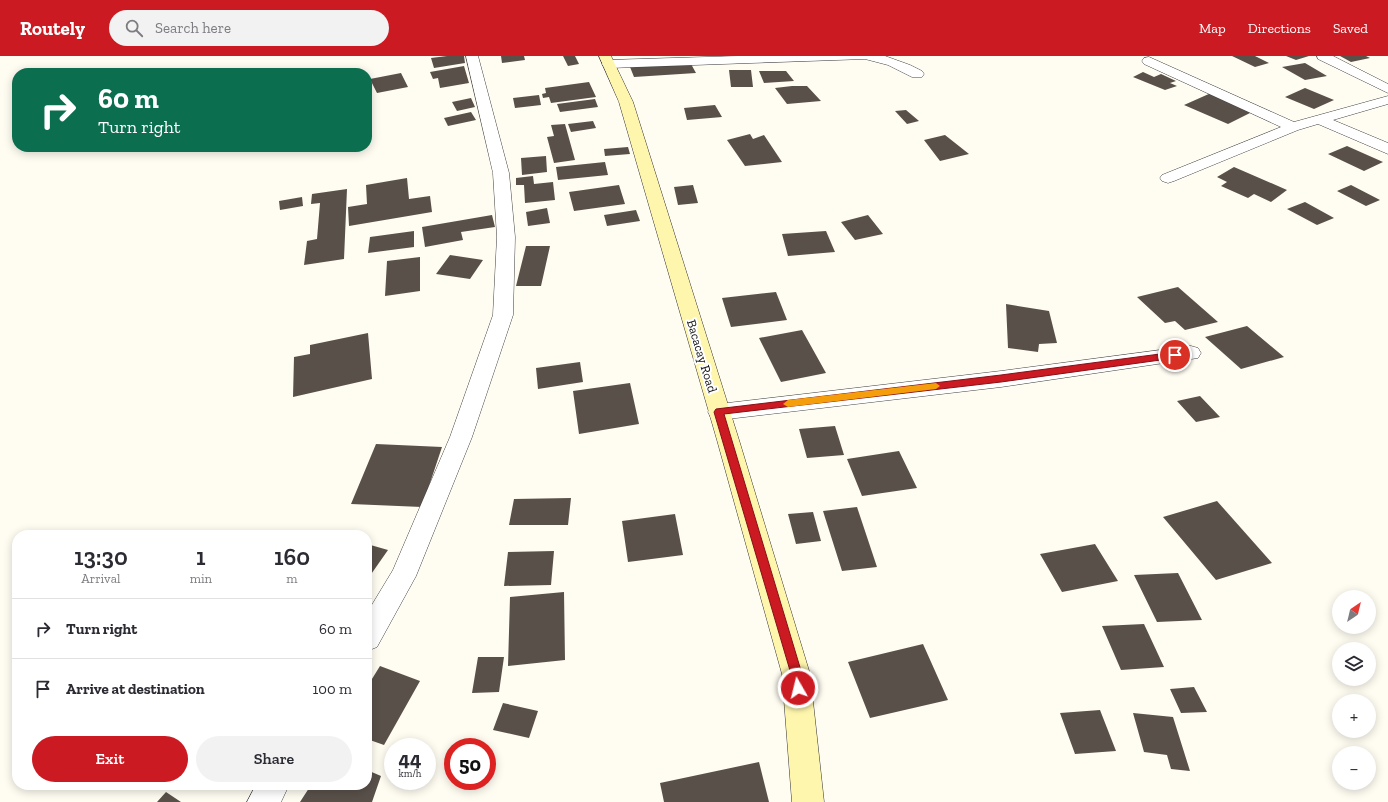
<!DOCTYPE html>
<html lang="en">
<head>
<meta charset="utf-8">
<style>
	:root { --surface:#fff; --page:#f2f2f3; --text:#2b2b33; --muted:#7c7c81; --line:#e1e1e2; --accent:#cc1a23 }
	body { margin:0; font-family:"Zilla Slab",serif; background:var(--page); color:var(--text); height:100vh; display:flex; flex-direction:column; font-size:15px; white-space:nowrap }
	* { box-sizing:border-box; margin:0 }
	p { font-size:13px; color:var(--muted) }
	.icon { flex:none; width:22px; height:22px; fill:none; stroke:currentColor; stroke-width:2; stroke-linecap:round; stroke-linejoin:round }
	.map { position:relative; flex:1; overflow:hidden }
	.panel { position:absolute; left:12px; top:474px; width:360px; height:260px; display:flex; flex-direction:column; background:var(--surface); border-radius:16px; box-shadow:0 2px 10px #0003 }
	.panel>* { flex:none }
	.top-card { position:absolute; left:12px; top:12px; width:360px; height:84px; border-radius:16px; box-shadow:0 2px 10px #0003; background:#0b6e4f; color:#fff; overflow:hidden }
	.needle { width:26px; rotate:35deg }
	.controls { position:absolute; left:1332px; top:534px; display:grid; gap:8px }
	.controls a { display:grid; place-items:center; width:44px; height:44px; border-radius:50%; background:var(--surface); box-shadow:0 2px 10px #0003; font-size:20px }
	.speed { position:absolute; left:384px; top:682px; display:flex; gap:8px; font-size:20px; font-weight:700; text-align:center }
	.speed>* { display:grid; place-content:center; width:52px; height:52px; border-radius:50%; background:var(--surface); box-shadow:0 2px 10px #0003; line-height:1 }
	.speed small { font-size:10px; font-weight:400 }
	.speed .limit { border:6px solid #d22; background:#fff; color:#111 }
	.pin { position:absolute; display:grid; place-items:center; width:34px; height:34px; color:#fff; margin:-17px; border:2px solid #fff; border-radius:50%; box-shadow:0 1px 4px #0007 }
	.me { position:absolute; width:44px; margin:-22px; rotate:352deg; stroke-linejoin:round; filter:drop-shadow(0 0 3px #0008) }
	.turn { display:flex; align-items:center; gap:14px; height:84px; padding:0 20px; font-size:18px }
	.turn .icon { width:52px; height:52px; stroke-width:2.5 }
	.turn b { display:block; font-size:28px; line-height:34px }
	.eta { display:flex; justify-content:space-evenly; align-items:center; height:68px; text-align:center }
	.eta b { font-size:24px; font-weight:600; line-height:28px }
	.button { display:flex; gap:8px; margin-top:auto; padding:8px 20px }
	.button a { flex:1; height:46px; border-radius:24px; background:var(--accent); color:#fff; font-size:16px; font-weight:600; line-height:46px; text-align:center }
	.button a+a { background:var(--page); color:var(--text) }
	ul { padding:0; list-style:none }
	li { display:flex; align-items:center; gap:12px; height:60px; padding:0 20px; border-top:1px solid var(--line) }
	li div { flex:1 }
	li b { display:block; font-size:15px }
	li em { font-style:normal }
	header { display:flex; align-items:center; gap:24px; box-sizing:border-box; height:56px; padding:0 20px; background:var(--accent); color:#fff }
	header strong { font-size:19px }
	nav { display:flex; gap:22px; margin-inline-start:auto; font-size:14px }
	.search { width:280px; height:36px; background:var(--page); display:flex; align-items:center; gap:10px; box-sizing:border-box; padding:0 14px; border-radius:22px; color:var(--muted); font-size:15px }
	.map>svg:first-child { display:block }
	.building { fill:#59504a }
	.lines { fill:none; stroke-linecap:round; stroke-linejoin:round }
	.street-casing { stroke:#424242; stroke-width:1 }
	.secondary-casing { stroke:#313131; stroke-width:1 }
	.street { fill:#fff; fill-rule:evenodd }
	.secondary { fill:#fff6ad; fill-rule:evenodd }
	.route { fill:#cc1a23; stroke:#851117 }
	.slow { fill:#f59e0b }
	.labels { text-anchor:middle; dominant-baseline:central; stroke-width:4; stroke-linejoin:round; paint-order:stroke }
	.street-label { font-size:13px; fill:#0f0f0f; stroke:#fff }
</style>
</head>
<body>
<header>
<strong>Routely</strong>
<div class="search"><svg class="icon" aria-label="search" viewBox="0 0 24 24"><circle cx="10" cy="10" r="6"/><path d="M15 15l6 6"/></svg>Search here</div>
<nav><a>Map</a><a>Directions</a><a>Saved</a></nav>
</header>
<div class="map">
<svg width="1388" height="746" viewBox="0 0 1388 746">
	<rect width="100%" height="100%" fill="#fffcf2"/>
	<path class="building" d="M 447,0 L 464,0 L 465,7 L 434,12 L 431,2 Z
		M 501,0 L 524,0 L 525,4 L 502,7 Z
		M 563,0 L 575,0 L 579,8 L 568,10 Z
		M 1232,0 L 1255,0 L 1269,7 L 1255,11 Z
		M 1286,0 L 1309,0 L 1296,4 Z
		M 1340,0 L 1366,0 L 1370,2 L 1351,6 Z
		M 1305,7 L 1327,20 L 1305,24 L 1282,11 Z
		M 691,8 L 696,17 L 634,21 L 630,11 Z
		M 464,10 L 469,27 L 440,32 L 438,22 L 433,23 L 430,16 Z
		M 729,14 L 751,14 L 753,31 L 731,31 Z
		M 759,15 L 786,15 L 794,25 L 764,27 Z
		M 1143,16 L 1154,21 L 1161,18 L 1176,25 L 1170,27 L 1177,30 L 1165,34 L 1133,21 Z
		M 401,17 L 408,31 L 377,37 L 370,23 Z
		M 589,26 L 596,41 L 551,47 L 549,41 L 543,42 L 542,38 L 546,37 L 545,32 Z
		M 792,30 L 807,30 L 821,45 L 787,48 L 775,32 Z
		M 1305,32 L 1334,44 L 1314,53 L 1285,41 Z
		M 1211,37 L 1254,55 L 1228,68 L 1184,49 Z
		M 539,39 L 541,49 L 515,52 L 513,42 Z
		M 471,42 L 475,51 L 457,55 L 452,46 Z
		M 595,43 L 598,51 L 560,56 L 557,48 Z
		M 715,49 L 722,61 L 687,64 L 684,52 Z
		M 906,54 L 919,65 L 907,68 L 895,55 Z
		M 471,56 L 476,64 L 448,70 L 444,62 Z
		M 593,65 L 596,72 L 571,76 L 568,68 Z
		M 565,68 L 575,104 L 554,107 L 547,81 L 554,80 L 551,69 Z
		M 750,78 L 753,83 L 764,79 L 782,106 L 745,110 L 727,84 Z
		M 945,79 L 969,98 L 940,105 L 924,84 Z
		M 1347,90 L 1383,106 L 1364,115 L 1328,98 Z
		M 628,91 L 630,98 L 605,100 L 604,93 Z
		M 546,100 L 547,116 L 522,119 L 521,102 Z
		M 605,106 L 608,119 L 558,124 L 556,111 Z
		M 1234,111 L 1287,134 L 1271,146 L 1254,138 L 1248,142 L 1221,130 L 1227,126 L 1217,121 Z
		M 533,120 L 534,128 L 553,126 L 555,144 L 525,147 L 524,129 L 516,129 L 516,122 Z
		M 407,122 L 409,143 L 430,140 L 432,156 L 349,170 L 348,151 L 367,148 L 366,129 Z
		M 619,129 L 625,148 L 574,155 L 569,136 Z
		M 693,129 L 698,147 L 678,149 L 674,131 Z
		M 1351,129 L 1380,144 L 1366,150 L 1337,135 Z
		M 347,133 L 344,203 L 304,209 L 307,185 L 317,183 L 320,147 L 311,148 L 312,138 Z
		M 302,141 L 303,150 L 280,154 L 279,145 Z
		M 1305,146 L 1334,162 L 1317,169 L 1287,153 Z
		M 547,152 L 550,167 L 528,170 L 526,156 Z
		M 636,154 L 640,165 L 607,170 L 604,159 Z
		M 492,159 L 495,171 L 461,176 L 463,184 L 425,191 L 422,171 Z
		M 868,159 L 883,178 L 855,184 L 841,166 Z
		M 414,175 L 414,191 L 368,197 L 370,181 Z
		M 826,175 L 835,196 L 788,200 L 782,178 Z
		M 526,190 L 550,190 L 541,230 L 516,230 Z
		M 450,199 L 483,204 L 470,223 L 436,218 Z
		M 420,201 L 420,235 L 385,240 L 387,205 Z
		M 1178,231 L 1218,266 L 1185,274 L 1175,265 L 1165,267 L 1137,241 Z
		M 776,236 L 787,264 L 731,271 L 722,242 Z
		M 1006,248 L 1049,255 L 1057,287 L 1039,288 L 1038,296 L 1008,292 Z
		M 1247,270 L 1284,301 L 1241,313 L 1205,281 Z
		M 802,274 L 826,317 L 781,326 L 759,282 Z
		M 368,277 L 372,323 L 293,341 L 294,301 L 310,298 L 310,289 Z
		M 580,306 L 583,326 L 538,333 L 536,312 Z
		M 630,327 L 639,368 L 579,378 L 573,335 Z
		M 1200,340 L 1220,361 L 1196,366 L 1177,345 Z
		M 835,370 L 844,399 L 807,402 L 799,373 Z
		M 376,388 L 442,391 L 422,451 L 351,448 Z
		M 899,395 L 917,432 L 862,440 L 847,403 Z
		M 571,442 L 568,469 L 509,469 L 514,443 Z
		M 1217,445 L 1272,507 L 1216,524 L 1163,461 Z
		M 857,451 L 877,511 L 842,515 L 823,455 Z
		M 813,456 L 821,485 L 796,488 L 788,458 Z
		M 675,458 L 683,499 L 628,506 L 622,465 Z
		M 327,474 L 340,479 L 323,479 Z
		M 367,488 L 388,494 L 367,524 Z
		M 1095,488 L 1118,525 L 1062,536 L 1040,498 Z
		M 554,495 L 551,529 L 504,530 L 508,496 Z
		M 1178,517 L 1202,564 L 1157,566 L 1134,519 Z
		M 564,536 L 565,604 L 508,610 L 510,541 Z
		M 1144,568 L 1164,611 L 1121,614 L 1102,570 Z
		M 923,588 L 948,644 L 870,662 L 848,606 Z
		M 478,601 L 504,601 L 499,636 L 472,637 Z
		M 380,610 L 420,625 L 384,689 L 367,683 L 367,631 Z
		M 1194,631 L 1207,656 L 1181,657 L 1170,633 Z
		M 503,647 L 538,655 L 529,682 L 493,674 Z
		M 1100,654 L 1116,695 L 1075,698 L 1060,657 Z
		M 1133,657 L 1173,661 L 1190,715 L 1171,713 L 1167,699 L 1144,696 Z
		M 759,706 L 769,746 L 664,746 L 660,727 Z
		M 367,714 L 381,720 L 372,746 L 300,746 L 311,729 L 367,729 Z
		M 166,736 L 181,746 L 157,746 Z"/>
	<g class="lines">
		<defs>
			<path id="street" d="M 466,0 L 478,0 L 509,117 L 515,181 L 513,259 L 472,381 L 416,520 L 377,591 L 367,595 L 367,557 L 393,514 L 450,381 L 493,259 L 497,181 L 493,117 Z
				M 738,0 L 885,0 L 910,9 L 922,15 L 924,18 L 922,21 L 912,21 L 888,9 L 865,3 L 609,12 L 604,11 L 602,8 L 604,5 L 609,4 Z
				M 1317,0 L 1333,0 L 1388,28 L 1388,37 L 1318,3 Z
				M 1149,1 L 1294,66 L 1388,40 L 1388,48 L 1333,64 L 1388,87 L 1388,98 L 1318,68 L 1298,74 L 1174,125 L 1168,127 L 1162,125 L 1160,122 L 1162,119 L 1281,71 L 1144,8 L 1142,5 L 1144,2 Z
				M 1191,290 L 1198,292 L 1201,297 L 1198,302 L 1001,331 L 719,364 L 711,362 L 708,356 L 711,350 L 719,348 L 1001,315 Z
				M 256,729 L 289,729 L 281,746 L 247,746 Z"/>
			<path id="secondary" d="M 599,0 L 611,0 L 633,46 L 739,384 L 810,618 L 824,746 L 792,746 L 782,618 L 717,384 L 619,46 Z"/>
		</defs>
		<use href="#street" class="street-casing"/>
		<use href="#secondary" class="secondary-casing"/>
		<use href="#street" class="street"/>
		<use href="#secondary" class="secondary"/>
	</g>
	<path class="route" d="M 1175,296 L 1179,299 L 1175,302 L 1001,326 L 724,358 L 802,618 L 803,632 L 802,636 L 798,638 L 793,636 L 791,618 L 714,356 L 716,353 L 1001,319 Z"/>
	<path class="slow" d="M 936,327 L 940,330 L 936,333 L 788,351 L 783,348 L 788,344 Z"/>
	<g class="labels">
		<g class="street-label">
			<text transform="translate(702 300) rotate(73)">Bacacay Road</text>
		</g>
	</g>
</svg>
<div class="controls">
<a><svg class="needle" viewBox="-14 -14 28 28"><path d="M0-13l5 13h-10z" fill="#e53935"/><path d="M0 13l5-13h-10z" fill="#7c7c81"/></svg></a>
<a><svg class="icon" aria-label="layers" viewBox="0 0 24 24"><path d="M12 4l9 5-9 5-9-5zM3 14l9 5 9-5"/></svg></a>
<a>+</a>
<a>−</a>
</div>
<div class="speed"><div>44<small>km/h</small></div><div class="limit">50</div></div>
<div class="pin" style="left:1175px;top:299px;background:#d93025"><svg class="icon" aria-label="arrive" viewBox="0 0 24 24"><path d="M6 21V4h12l-3 4 3 4H6"/></svg></div>
<svg class="me" style="left:798px;top:632px" viewBox="-20 -20 40 40"><circle r="17" fill="#cc1a23" stroke="#fff" stroke-width="3"/><path d="M0-11L8 9 0 5-8 9z" fill="#fff"/></svg>
<div class="top-card">
<div class="turn"><svg class="icon" aria-label="right" viewBox="0 0 24 24"><path d="M7 20v-9h11M14 6l5 5-5 5"/></svg><div><b>60 m</b>Turn right</div></div>
</div>
<section class="panel">
<div class="eta">
<div><b>13:30</b><p>Arrival</p></div>
<div><b>1</b><p>min</p></div>
<div><b>160</b><p>m</p></div>
</div>
<ul>
<li><svg class="icon" aria-label="right" viewBox="0 0 24 24"><path d="M7 20v-9h11M14 6l5 5-5 5"/></svg><div><b>Turn right</b></div><em>60 m</em></li>
<li><svg class="icon" aria-label="arrive" viewBox="0 0 24 24"><path d="M6 21V4h12l-3 4 3 4H6"/></svg><div><b>Arrive at destination</b></div><em>100 m</em></li>
</ul>
<div class="button"><a>Exit</a><a>Share</a></div>
</section>
</div>
</body>
</html>
